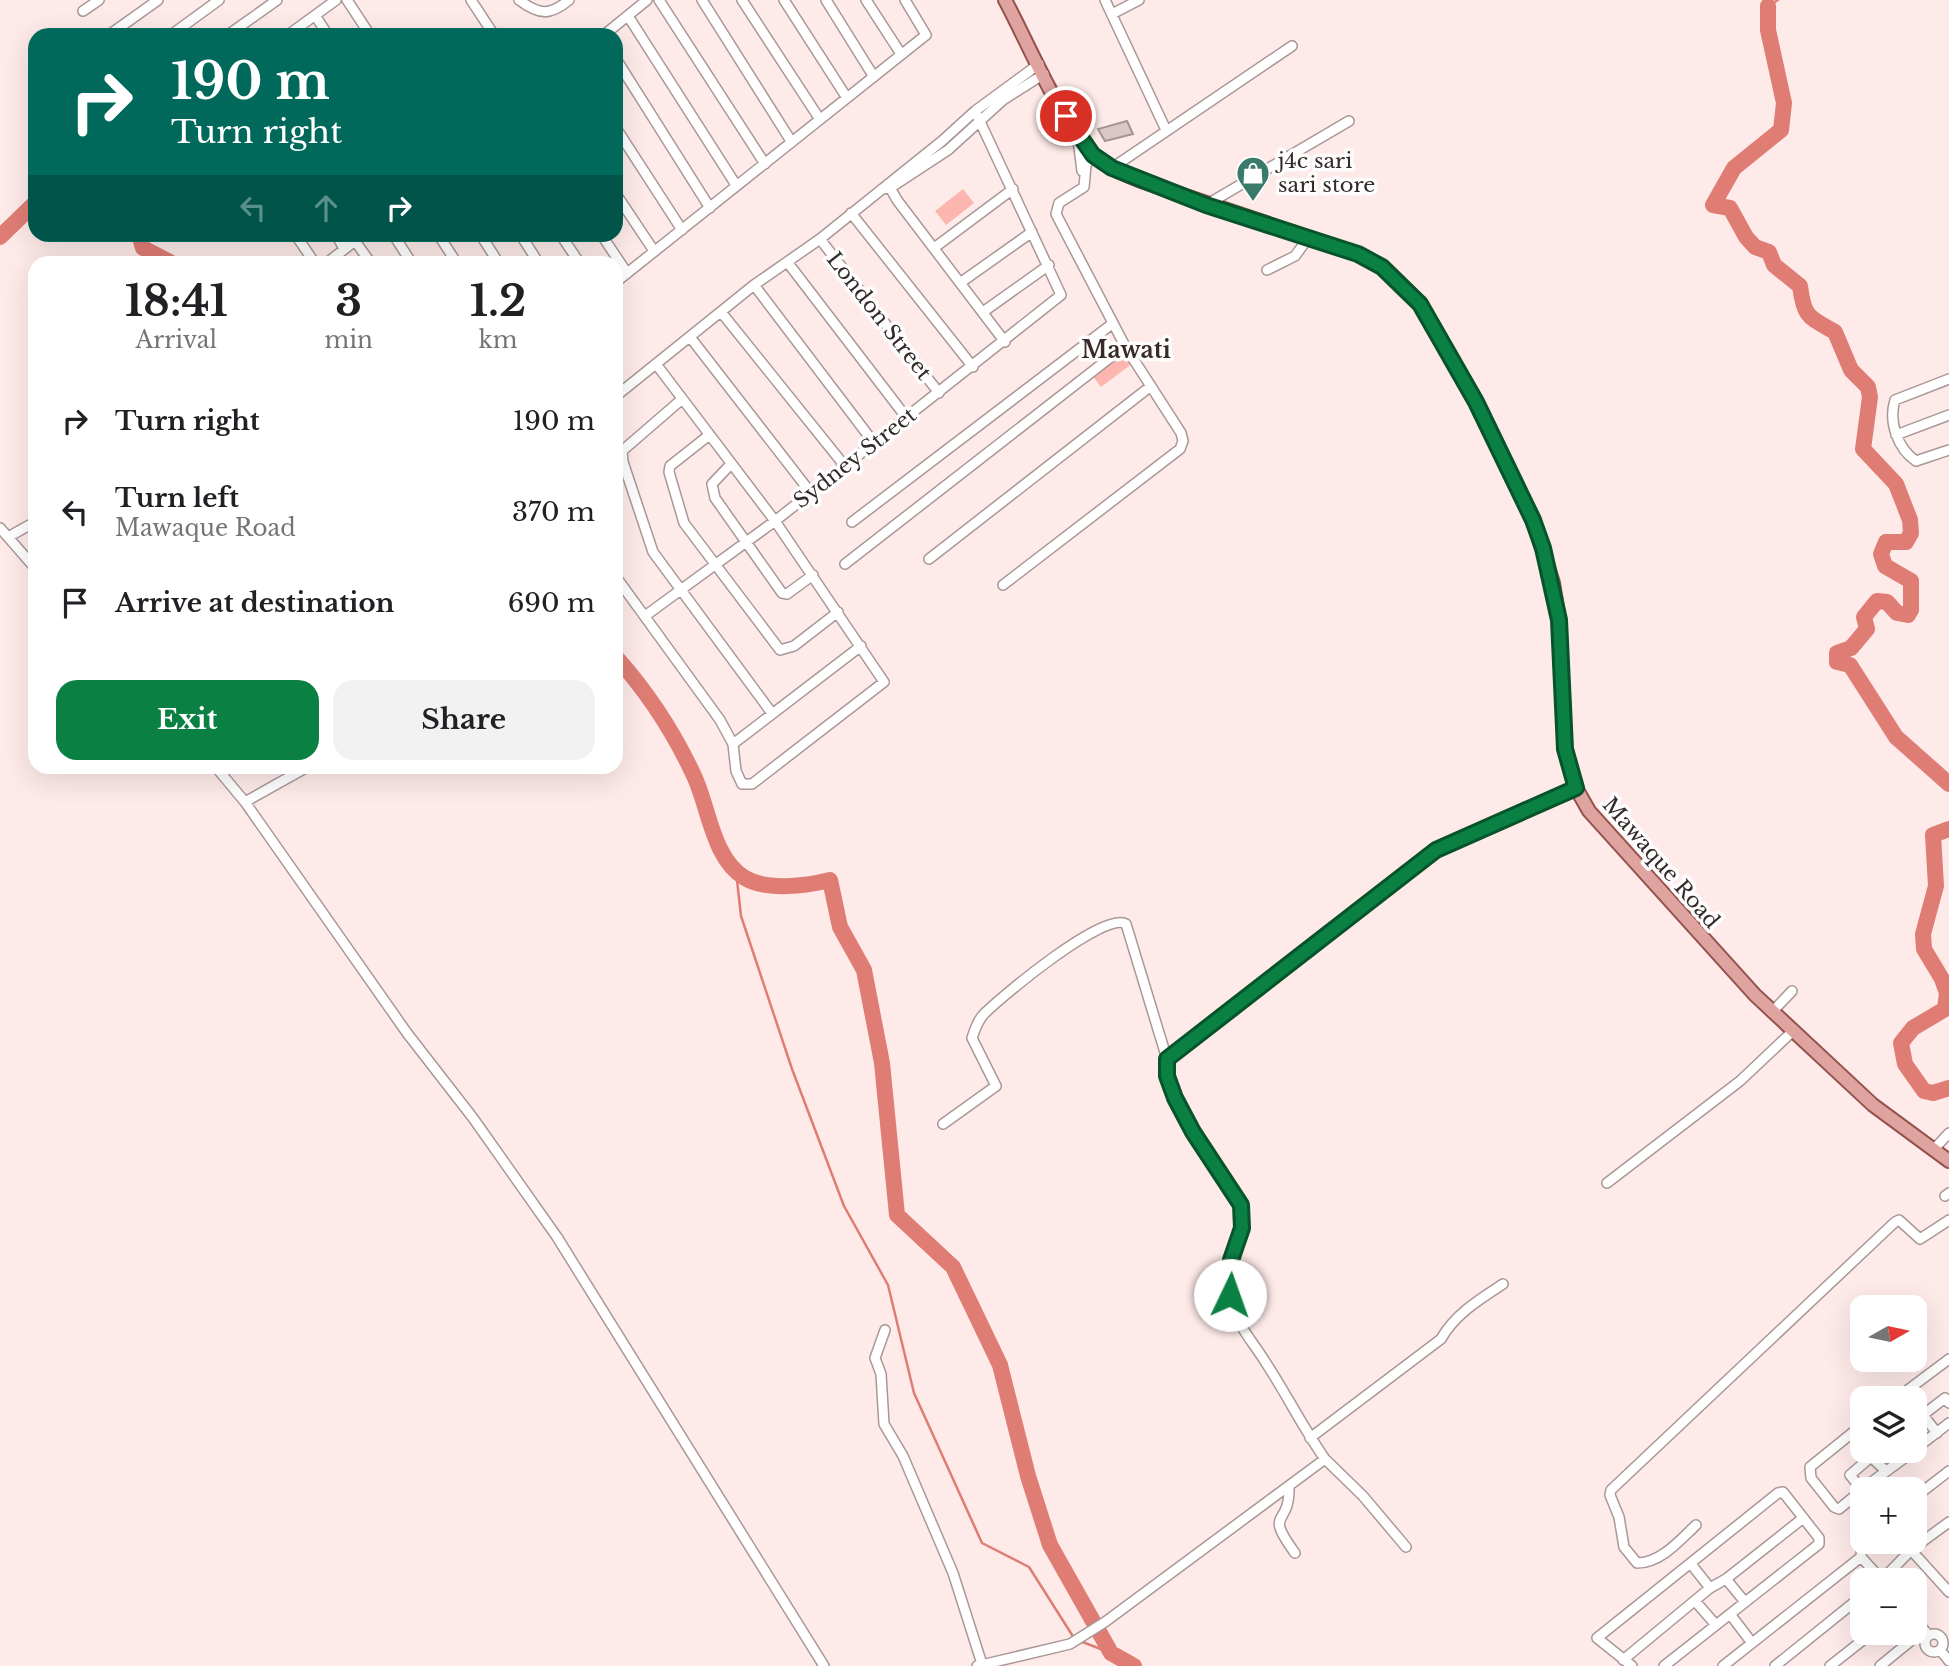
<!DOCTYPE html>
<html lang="en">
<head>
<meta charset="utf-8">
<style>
	:root { --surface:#fff; --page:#f2f2f2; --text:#202124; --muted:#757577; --accent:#0b8043 }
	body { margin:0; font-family:"Libre Baskerville",serif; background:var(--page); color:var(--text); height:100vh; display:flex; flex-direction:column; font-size:26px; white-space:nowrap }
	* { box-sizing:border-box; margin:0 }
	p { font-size:23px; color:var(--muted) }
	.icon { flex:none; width:38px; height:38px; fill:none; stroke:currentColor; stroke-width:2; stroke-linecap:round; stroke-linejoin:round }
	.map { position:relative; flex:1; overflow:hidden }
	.details { position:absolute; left:28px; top:256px; width:595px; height:518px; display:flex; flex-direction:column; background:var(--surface); border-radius:21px; box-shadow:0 7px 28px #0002 }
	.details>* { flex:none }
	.banner { position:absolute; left:28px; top:28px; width:595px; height:214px; border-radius:21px; box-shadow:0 7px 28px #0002; background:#00695c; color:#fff; overflow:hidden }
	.needle { width:46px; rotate:81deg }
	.fabs { position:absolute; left:1850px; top:1295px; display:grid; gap:14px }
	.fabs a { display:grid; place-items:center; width:77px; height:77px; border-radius:14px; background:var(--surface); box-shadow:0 7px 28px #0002; font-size:35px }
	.pin { position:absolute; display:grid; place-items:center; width:60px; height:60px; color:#fff; margin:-30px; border:4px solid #fff; border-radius:50%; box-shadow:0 2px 7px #0007 }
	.me { position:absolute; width:77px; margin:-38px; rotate:3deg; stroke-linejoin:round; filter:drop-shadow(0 0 5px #0008) }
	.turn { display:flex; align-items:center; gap:24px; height:147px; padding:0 28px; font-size:32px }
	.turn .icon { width:91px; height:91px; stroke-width:2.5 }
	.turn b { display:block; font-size:49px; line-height:60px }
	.lanes { display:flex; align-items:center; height:66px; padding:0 28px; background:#0003; justify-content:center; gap:35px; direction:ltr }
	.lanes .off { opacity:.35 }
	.eta { display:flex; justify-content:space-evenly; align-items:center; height:119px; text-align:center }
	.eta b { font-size:42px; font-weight:700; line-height:49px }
	.primary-button { display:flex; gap:14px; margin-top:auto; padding:14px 28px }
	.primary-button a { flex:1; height:80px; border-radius:21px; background:var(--accent); color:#fff; font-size:28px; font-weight:700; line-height:80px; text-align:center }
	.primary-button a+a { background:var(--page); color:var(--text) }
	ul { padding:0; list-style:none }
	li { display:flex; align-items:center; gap:21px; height:91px; padding:0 28px }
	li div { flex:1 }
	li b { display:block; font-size:26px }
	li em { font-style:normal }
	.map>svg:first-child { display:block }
	.green { fill:#fcb6af }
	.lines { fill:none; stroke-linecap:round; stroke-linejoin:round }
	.stream { stroke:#df7d75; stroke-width:2.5 }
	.river { stroke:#df7d75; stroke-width:16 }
	.building { fill:#dbc8c6; stroke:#a69492; stroke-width:2 }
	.minor-casing { stroke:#a99896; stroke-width:12 }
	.major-casing { stroke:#95524d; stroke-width:16 }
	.minor { stroke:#fff; stroke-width:9 }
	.major { stroke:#dfa4a0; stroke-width:12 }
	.route-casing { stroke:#07532c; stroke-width:18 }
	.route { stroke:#0b8043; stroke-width:12 }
	.labels { text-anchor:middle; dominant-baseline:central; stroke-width:7; stroke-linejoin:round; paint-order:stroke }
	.poi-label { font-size:21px; fill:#322b2a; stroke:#fdfdfd; text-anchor:start }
	.street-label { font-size:21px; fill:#322b2a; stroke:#fdfdfd }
	.neighbourhood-label { font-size:23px; font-weight:bold; fill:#382a28; stroke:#fdfdfd }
</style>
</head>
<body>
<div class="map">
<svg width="1949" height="1666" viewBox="0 0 1949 1666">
	<rect width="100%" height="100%" fill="#feebe9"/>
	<path class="green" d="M 963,189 L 974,203 L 946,225 L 935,211 Z
		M 1123,351 L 1133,363 L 1101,387 L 1092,375 Z"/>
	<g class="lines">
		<path class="stream" d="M 1768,6 L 1778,0
			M 736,871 L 741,916 L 792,1069 L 844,1206 L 888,1285 L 914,1393 L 982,1543 L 1029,1567 L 1074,1638
			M 1080,1641 L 1111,1653"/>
		<path class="river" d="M 1768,6 L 1768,30 L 1784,103 L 1781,130 L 1734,168 L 1713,205 L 1730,208 L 1746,237 L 1755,247 L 1769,252 L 1774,265 L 1800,286 C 1804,318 1809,317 1835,332 L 1851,370 L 1868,387 L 1870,397 L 1863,449 L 1896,484 L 1910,520 L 1911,533 L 1906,542 L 1886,542 L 1881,554 L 1885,566 L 1911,581 L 1911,610 L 1908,615 L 1897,613 L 1887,602 L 1877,601 L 1864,617 L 1867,629 L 1851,648 L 1837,653 L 1837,662 L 1850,665 L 1896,737 L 1949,784
			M 139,234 L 143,248 L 170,262
			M 0,237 L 35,203
			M 616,657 C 650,695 674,732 695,778 C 709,809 713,859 745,878 C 767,891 806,886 830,880 L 840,927 L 864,970 L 882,1063 L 897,1215 L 953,1267 L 1000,1365 L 1028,1476 L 1050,1545 L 1111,1653 L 1134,1666
			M 1949,829 L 1933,835 L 1936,886 L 1923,934 L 1924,949 L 1942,979 L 1947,993 L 1945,1009 L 1913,1028 L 1901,1043 L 1905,1064 L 1924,1091 L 1933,1093 L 1949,1088"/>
	</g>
	<path class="building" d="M 1127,121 L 1133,134 L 1105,141 L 1098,129 Z"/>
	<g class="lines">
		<defs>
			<path id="minor" d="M 347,0 L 370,35
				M 471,0 L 494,35
				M 519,0 C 539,15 550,16 569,0
				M 659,0 L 765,164
				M 702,0 L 791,141
				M 742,0 L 819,118
				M 784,0 L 847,98
				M 826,0 L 874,77
				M 866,0 L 901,54
				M 1105,0 L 1166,130
				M 83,11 L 99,0
				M 1112,14 L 1139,0
				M 628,16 L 736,185
				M 316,17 L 328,35
				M 109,35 L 158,0
				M 171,35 L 219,0
				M 228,35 L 277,0
				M 288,35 L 336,0
				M 604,35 L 647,0
				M 616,59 L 710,208
				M 616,128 L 682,230
				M 1078,140 L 1082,171
				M 1112,168 L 1292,46
				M 888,184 L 897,200 L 1005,342
				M 882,189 L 890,188 L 948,150 L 1003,100 L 1044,74
				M 616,194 L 654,251
				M 1206,205 L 1349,121
				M 851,213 L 973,367
				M 295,234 L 314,262
				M 336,234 L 344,249
				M 393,234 L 411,262
				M 438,234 L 456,262
				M 480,234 L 498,262
				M 520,234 L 538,262
				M 560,234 L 579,262
				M 601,234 L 627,273
				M 820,239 L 939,393
				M 355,241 L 370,262
				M 934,248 L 1013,189
				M 328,262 L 364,234
				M 788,263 L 906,417
				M 1267,270 L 1295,256 L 1309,237
				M 616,282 L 926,35 L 905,0
				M 960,283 L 1032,232
				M 754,285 L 874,443
				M 721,312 L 844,465
				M 983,312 L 1049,265
				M 690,337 L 811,493
				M 1949,379 L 1895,400 C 1888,422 1898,449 1916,461 L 1949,450
				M 616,396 L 754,285 L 820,239 L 942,141 L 975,111 L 1039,64
				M 681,400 L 622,451 L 623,462 L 653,552 L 771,712
				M 1896,435 L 1949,415
				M 708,436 L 670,466 L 669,472 L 684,523 L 780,650 L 794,646 L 838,612
				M 731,464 L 712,484 L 715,498 L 782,593 L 787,594 L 813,575
				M 852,522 L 1112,324
				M 0,528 L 35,568
				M 8,537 L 35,522
				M 929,559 L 1151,386
				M 28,560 L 35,552
				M 845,564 L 1125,346 L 1056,214 L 1059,203 L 1084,187 L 1086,165 L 1093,155
				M 616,577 L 720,720 L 733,744 L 736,771 L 742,784 L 752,784 L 884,682 L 775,521 L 656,364
				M 1003,585 L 1180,449 L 1183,441 L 1181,433 L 1125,346
				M 645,616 L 775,521 L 1061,295 L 975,111
				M 733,744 L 861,646
				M 215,766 L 245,802 L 407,1033 L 473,1118 L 557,1237 L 824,1666
				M 245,802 L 309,766
				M 1773,1011 L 1792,991
				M 1167,1059 L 1436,850 L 1576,788
				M 943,1124 L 996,1086 L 972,1038 C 975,1029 978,1020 984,1014 C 1002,996 1105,910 1126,924 L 1167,1059 C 1164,1100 1199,1141 1221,1173 C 1228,1182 1238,1193 1241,1204 C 1250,1233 1226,1262 1230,1293 C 1233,1322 1252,1340 1266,1363 C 1287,1395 1303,1428 1325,1459 L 1105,1622 L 1070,1644 L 977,1666
				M 1934,1149 L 1949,1133
				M 1607,1183 L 1740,1081 L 1793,1031
				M 1945,1196 L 1949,1193
				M 885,1330 L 875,1358 L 881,1374 L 884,1424 L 903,1456 L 953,1573 L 982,1664
				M 1897,1398 L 1949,1359
				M 1862,1425 L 1810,1467 L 1811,1478 L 1834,1507 L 1839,1509 L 1862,1490 L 1850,1475 L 1871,1457 L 1886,1471
				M 1937,1433 L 1923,1415 L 1945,1398 L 1949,1403
				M 1310,1438 L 1441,1339 C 1455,1314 1480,1299 1503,1284
				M 1914,1450 L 1949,1423
				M 1325,1459 L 1363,1496 L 1406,1547
				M 1289,1488 C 1290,1528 1263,1509 1295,1553
				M 1862,1489 L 1914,1451
				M 1914,1498 L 1949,1471
				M 1696,1525 C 1680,1540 1661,1563 1637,1563 L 1624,1547 L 1619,1517 L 1610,1495 L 1611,1490 L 1895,1222 L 1899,1220 L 1920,1239 L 1949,1220
				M 1862,1539 L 1861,1557 L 1882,1580
				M 1911,1550 L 1949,1592
				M 1691,1564 L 1710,1588
				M 1726,1579 L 1745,1602
				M 1882,1580 L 1911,1550 L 1949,1522
				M 1695,1601 L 1716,1625
				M 1730,1614 L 1752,1643
				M 1914,1619 L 1927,1633
				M1925 1643a9 9 0 1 1 18 0a9 9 0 1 1-18 0Z
				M 1940,1650 L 1949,1661
				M 1623,1660 L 1710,1588 L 1726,1579 L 1802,1519
				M 1632,1666 L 1597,1638 L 1778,1493 L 1783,1492 L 1819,1538 L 1819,1544 L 1664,1666
				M 1723,1666 L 1861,1557
				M 1775,1666 L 1862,1596
				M 1830,1666 L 1872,1633
				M 1880,1666 L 1924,1630"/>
			<path id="major" d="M 1005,0 C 1027,41 1062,124 1092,154 C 1106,167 1126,175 1144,182 L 1358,254 L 1383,267 L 1420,304 L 1476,402 L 1533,520 L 1553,583 L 1559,620 L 1565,749 L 1576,788 L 1589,811 L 1755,995 L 1873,1105 L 1949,1161"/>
		</defs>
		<use href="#minor" class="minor-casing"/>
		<use href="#major" class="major-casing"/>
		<use href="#minor" class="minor"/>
		<use href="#major" class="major"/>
	</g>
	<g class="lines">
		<defs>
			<path id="route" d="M 1066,116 L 1093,155 L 1112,168 L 1206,205 L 1358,254 L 1382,267 L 1420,304 L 1476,402 L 1533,520 L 1543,548 L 1559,620 L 1565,749 L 1576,788 L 1436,850 L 1167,1059 L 1167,1076 L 1175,1098 L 1193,1132 L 1241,1205 L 1242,1228 L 1231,1260 L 1230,1295"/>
		</defs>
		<use href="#route" class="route-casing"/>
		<use href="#route" class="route"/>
	</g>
	<defs>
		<symbol id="shop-pin" viewBox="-11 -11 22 30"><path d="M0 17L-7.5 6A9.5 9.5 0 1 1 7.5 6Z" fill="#397a6a" stroke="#fdfdfd"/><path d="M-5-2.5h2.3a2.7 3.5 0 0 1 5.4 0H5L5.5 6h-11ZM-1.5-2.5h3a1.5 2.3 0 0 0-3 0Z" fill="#fff"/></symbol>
	</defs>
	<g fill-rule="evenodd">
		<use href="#shop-pin" x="1234" y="154" width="38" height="52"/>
	</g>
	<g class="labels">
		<g class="poi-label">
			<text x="1278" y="161">j4c sari<tspan x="1278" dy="24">sari store</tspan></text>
		</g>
		<g class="street-label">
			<text transform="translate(879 316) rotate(52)">London Street</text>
			<text transform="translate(855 458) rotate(-38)">Sydney Street</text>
			<text transform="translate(1661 863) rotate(49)">Mawaque Road</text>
		</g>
		<g class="neighbourhood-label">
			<text x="1126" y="350">Mawati</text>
		</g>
	</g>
</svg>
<div class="fabs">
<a><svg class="needle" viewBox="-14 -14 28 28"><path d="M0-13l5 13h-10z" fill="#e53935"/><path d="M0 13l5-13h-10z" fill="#757577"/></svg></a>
<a><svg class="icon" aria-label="layers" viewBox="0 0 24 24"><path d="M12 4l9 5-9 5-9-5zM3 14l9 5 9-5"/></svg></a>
<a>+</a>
<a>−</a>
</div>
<div class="pin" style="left:1066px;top:116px;background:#d93025"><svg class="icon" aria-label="arrive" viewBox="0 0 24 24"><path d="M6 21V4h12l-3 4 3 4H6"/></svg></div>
<svg class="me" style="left:1230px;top:1295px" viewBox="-20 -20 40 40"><circle r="19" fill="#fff"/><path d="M0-13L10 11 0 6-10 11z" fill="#0b8043"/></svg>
<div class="banner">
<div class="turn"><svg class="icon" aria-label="right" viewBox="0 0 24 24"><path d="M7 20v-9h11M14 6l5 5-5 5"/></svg><div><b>190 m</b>Turn right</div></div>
<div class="lanes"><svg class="icon off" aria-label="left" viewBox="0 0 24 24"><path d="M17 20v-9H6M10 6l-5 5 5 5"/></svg><svg class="icon off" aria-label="ahead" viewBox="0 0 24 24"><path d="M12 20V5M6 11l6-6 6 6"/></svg><svg class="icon" aria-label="right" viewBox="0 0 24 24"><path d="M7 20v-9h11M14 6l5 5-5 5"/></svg></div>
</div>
<section class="details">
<div class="eta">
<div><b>18:41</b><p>Arrival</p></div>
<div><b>3</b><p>min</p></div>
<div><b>1.2</b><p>km</p></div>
</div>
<ul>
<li><svg class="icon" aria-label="right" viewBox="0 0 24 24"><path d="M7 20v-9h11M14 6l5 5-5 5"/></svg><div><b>Turn right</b></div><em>190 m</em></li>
<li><svg class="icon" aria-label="left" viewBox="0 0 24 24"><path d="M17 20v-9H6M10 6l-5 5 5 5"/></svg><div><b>Turn left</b><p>Mawaque Road</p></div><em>370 m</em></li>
<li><svg class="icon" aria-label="arrive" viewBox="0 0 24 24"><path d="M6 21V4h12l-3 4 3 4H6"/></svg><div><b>Arrive at destination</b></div><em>690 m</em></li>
</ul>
<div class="primary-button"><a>Exit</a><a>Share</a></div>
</section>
</div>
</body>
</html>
